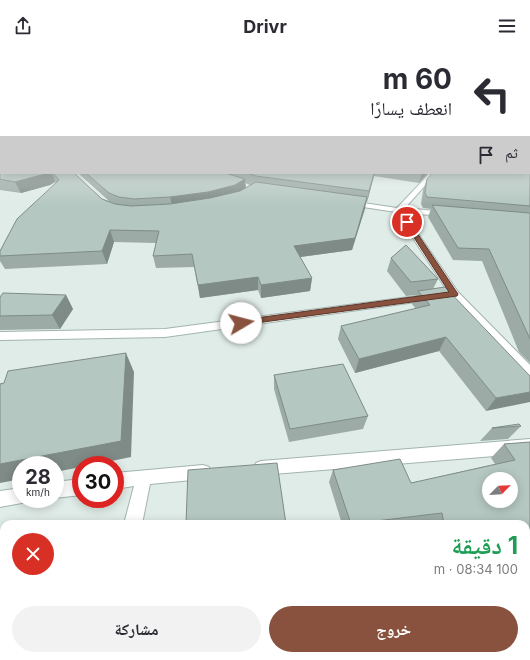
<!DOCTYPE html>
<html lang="ar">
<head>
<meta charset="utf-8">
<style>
	:root { --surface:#fff; --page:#f2f2f3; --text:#2b2b33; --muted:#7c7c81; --accent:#89523f }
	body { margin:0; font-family:Inter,"Noto Naskh Arabic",sans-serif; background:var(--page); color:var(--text); direction:rtl; height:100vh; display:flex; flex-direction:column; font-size:15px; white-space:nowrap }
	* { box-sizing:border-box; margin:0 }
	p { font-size:13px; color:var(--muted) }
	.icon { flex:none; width:22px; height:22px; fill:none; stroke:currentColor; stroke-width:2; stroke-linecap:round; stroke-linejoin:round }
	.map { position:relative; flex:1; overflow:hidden; direction:ltr }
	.sheet { position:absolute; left:0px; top:468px; width:530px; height:140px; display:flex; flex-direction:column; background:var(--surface); border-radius:12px 12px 0 0; box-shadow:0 2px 10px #0003; direction:rtl }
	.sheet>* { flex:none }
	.hud { position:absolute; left:0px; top:0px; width:530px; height:122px; box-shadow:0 2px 10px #0003; direction:rtl; background:#fff; color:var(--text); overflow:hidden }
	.needle { width:26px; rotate:66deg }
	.tools { position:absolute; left:482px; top:420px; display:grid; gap:8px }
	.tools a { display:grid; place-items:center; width:36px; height:36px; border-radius:50%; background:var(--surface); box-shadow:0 2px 10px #0003; font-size:20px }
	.speed { position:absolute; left:12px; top:404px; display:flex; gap:8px; font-size:20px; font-weight:700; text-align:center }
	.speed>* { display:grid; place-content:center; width:52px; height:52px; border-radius:50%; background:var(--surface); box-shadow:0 2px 10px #0003; line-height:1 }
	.speed small { font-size:10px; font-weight:400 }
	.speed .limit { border:6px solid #d22; background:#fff; color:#111 }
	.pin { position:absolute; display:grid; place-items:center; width:34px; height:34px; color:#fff; margin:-17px; border:2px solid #fff; border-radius:50%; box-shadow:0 1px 4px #0007 }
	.me { position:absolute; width:44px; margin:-22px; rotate:82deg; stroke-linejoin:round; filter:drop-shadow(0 0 3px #0008) }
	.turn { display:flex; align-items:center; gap:14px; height:84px; padding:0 12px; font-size:18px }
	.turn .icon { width:52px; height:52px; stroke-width:2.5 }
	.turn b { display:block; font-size:28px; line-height:34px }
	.then { display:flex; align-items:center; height:38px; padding:0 12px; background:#0003; gap:8px; font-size:15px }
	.round { display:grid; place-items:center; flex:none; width:42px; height:42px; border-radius:21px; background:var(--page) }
	.overview { display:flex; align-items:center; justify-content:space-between; height:68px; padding:0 12px }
	h1 { font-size:24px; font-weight:700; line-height:30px; color:#1e9e55 }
	.button { display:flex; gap:8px; margin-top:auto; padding:8px 12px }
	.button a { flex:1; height:46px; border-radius:24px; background:var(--accent); color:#fff; font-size:16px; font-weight:700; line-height:46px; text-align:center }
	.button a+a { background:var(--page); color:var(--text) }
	header { display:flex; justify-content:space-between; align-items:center; height:52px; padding:0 12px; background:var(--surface); font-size:18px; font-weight:700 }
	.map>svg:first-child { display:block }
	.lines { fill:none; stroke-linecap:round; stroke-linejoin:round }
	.street-casing { stroke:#a2b4af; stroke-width:2 }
	.street { fill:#fff; fill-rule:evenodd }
	.wall { fill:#9caba6; fill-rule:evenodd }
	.shaded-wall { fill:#7f8b87 }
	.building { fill:#b5c7c1; stroke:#7f8b87; fill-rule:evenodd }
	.route { fill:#89523f; stroke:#593529 }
</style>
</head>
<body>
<header><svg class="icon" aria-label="menu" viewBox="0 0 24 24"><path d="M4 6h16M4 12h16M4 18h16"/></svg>Drivr<svg class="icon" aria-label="share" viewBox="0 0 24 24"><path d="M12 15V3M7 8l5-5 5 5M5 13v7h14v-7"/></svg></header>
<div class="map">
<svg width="530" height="608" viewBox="0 0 530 608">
	<rect width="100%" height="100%" fill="#e0ece7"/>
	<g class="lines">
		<defs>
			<path id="street" d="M 430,121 L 436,121 L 405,156 L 445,160 L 449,162 L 445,164 L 404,161 L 458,240 L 530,313 L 530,326 L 526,324 L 452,245 L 165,285 L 0,288 L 0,280 L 165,277 L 448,240 L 396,160 L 350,153 L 346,151 L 350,149 L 397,156 Z
				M 530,387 L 530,401 L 261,423 L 256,421 L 253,416 L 256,411 L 261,409 Z
				M 203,413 L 209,415 L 211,420 L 209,425 L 203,427 L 150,432 L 142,472 L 124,472 L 134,434 L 115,437 L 115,421 Z
				M 81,427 L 81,443 L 55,446 L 55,430 Z
				M 21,436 L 21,447 L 28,447 L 27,450 L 0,455 L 0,439 Z
				M 84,604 L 106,604 L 104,608 L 82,608 Z"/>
		</defs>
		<use href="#street" class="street-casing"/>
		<use href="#street" class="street"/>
	</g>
	<path class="wall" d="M 0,69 L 1,121 L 74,121 L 102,147 L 109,149 L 78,121 L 428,121 L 419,131 L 374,124 L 367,150 L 366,150 L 352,198 L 300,205 L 312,226 L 310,239 L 261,246 L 258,238 L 200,246 L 194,215 L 156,216 L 153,204 L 156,191 L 114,190 L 107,212 L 5,217 L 0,209 L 0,199 L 56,131 L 55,130 L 50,133 L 21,141 L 0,138 ZM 245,131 L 250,133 L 251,133 L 246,136 Z
		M 530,69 L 530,311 L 519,300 L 482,209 L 453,208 L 428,165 L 431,157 L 423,156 L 421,152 L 423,138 L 427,127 Z
		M 391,206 L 438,227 L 433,237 L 530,324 L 486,359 L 439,299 L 355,321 L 338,287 L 341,274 L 416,257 L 412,252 L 416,243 L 406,244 L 387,219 Z
		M 66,243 L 73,257 L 60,277 L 0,278 L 0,264 Z
		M 274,323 L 368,364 L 363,377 L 289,390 L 274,337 Z
		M 521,374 L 508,387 L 480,389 L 492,376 Z
		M 530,390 L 530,535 L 526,535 L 526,472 L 342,472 L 329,430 L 333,418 L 411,431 L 495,412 L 491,406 L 504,392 Z"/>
	<path class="shaded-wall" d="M 47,121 L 52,121 L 55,130 L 50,133 L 21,141 L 15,130 Z
		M 374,121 L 375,121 L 374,124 L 367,150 L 369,139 Z
		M 422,121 L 428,121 L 419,131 Z
		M 245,127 L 246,138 L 173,157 L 170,145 Z
		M 367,145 L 365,157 L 352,198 L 293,206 L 294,194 Z
		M 110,178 L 114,190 L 107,212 L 102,199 Z
		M 258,225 L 258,238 L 200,246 L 198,233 Z
		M 312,226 L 310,239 L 261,246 L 261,233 Z
		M 66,243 L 73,257 L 60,277 L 52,263 Z
		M 446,285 L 439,299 L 355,321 L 359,307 Z
		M 126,301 L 134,320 L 131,405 L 92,413 L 81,413 L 81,415 L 55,420 L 55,413 L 21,413 L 21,427 L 0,431 L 0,412 Z
		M 530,340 L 530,350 L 486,359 L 496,346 Z
		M 35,604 L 53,604 L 52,608 L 34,608 Z"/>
	<path class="building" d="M 0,69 L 1,69 L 1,121 L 47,121 L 45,122 L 15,130 L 0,127 Z
		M 529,69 L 530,69 L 530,154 L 427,145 L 425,141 L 427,127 L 432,121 L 529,121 Z
		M 53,121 L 74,121 L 102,147 L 115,152 L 131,154 L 170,152 L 210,146 L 240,139 L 256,130 L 367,145 L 355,186 L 294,194 L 312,226 L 261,233 L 258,225 L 198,233 L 192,202 L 153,204 L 159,179 L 110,178 L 102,199 L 0,204 L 0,199 L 17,167 L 59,128 Z
		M 86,121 L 225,121 L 245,127 L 235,133 L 208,140 L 170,145 L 134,147 L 119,145 L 109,141 Z
		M 247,121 L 374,121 L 369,139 L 256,124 Z
		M 432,153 L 530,161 L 530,287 L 489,197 L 458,196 Z
		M 406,193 L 438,227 L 411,230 L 391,206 Z
		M 445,235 L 530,324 L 530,340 L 496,346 L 446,285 L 359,307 L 341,274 L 430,253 L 418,239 Z
		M 3,241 L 66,243 L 52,263 L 0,264 L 0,245 Z
		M 126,301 L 121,389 L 0,412 L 0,332 L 4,331 L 8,319 Z
		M 343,312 L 368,364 L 290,377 L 274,323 Z
		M 519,372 L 521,374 L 492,376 Z
		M 530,390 L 530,531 L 526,532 L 526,472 L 444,472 L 442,461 L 351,472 L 333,418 L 400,407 L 411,431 L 515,408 L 504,392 ZM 489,427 L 511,427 L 511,449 L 489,449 Z
		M 277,411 L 286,472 L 186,472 L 188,418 Z
		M 0,596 L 4,596 L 4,604 L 35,604 L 34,608 L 0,608 Z
		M 103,604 L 351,604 L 352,608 L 102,608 Z"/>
	<linearGradient id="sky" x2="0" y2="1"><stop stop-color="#80bbe1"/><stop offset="0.45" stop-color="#f1f6f4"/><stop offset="1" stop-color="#f1f6f4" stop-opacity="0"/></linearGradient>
	<rect width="530" height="154" fill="url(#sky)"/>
	<path class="route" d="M 405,169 L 409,169 L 458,242 L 457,244 L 241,273 L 237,271 L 241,268 L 449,240 L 404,170 Z"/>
</svg>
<div class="tools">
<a><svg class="needle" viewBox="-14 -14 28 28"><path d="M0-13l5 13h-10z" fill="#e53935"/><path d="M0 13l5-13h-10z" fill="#7c7c81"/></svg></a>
</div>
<div class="speed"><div>28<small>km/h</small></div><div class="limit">30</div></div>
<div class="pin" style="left:407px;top:170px;background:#d93025"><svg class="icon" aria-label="arrive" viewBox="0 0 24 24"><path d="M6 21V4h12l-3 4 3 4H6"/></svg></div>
<svg class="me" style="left:241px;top:271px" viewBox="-20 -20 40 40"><circle r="19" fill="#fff"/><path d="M0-13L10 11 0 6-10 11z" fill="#89523f"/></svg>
<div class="hud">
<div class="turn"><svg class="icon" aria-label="left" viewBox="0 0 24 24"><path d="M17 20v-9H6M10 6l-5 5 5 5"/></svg><div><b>60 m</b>انعطف يسارًا</div></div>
<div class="then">ثم<svg class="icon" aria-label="arrive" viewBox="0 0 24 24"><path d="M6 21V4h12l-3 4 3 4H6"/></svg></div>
</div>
<section class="sheet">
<div class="overview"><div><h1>1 دقيقة</h1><p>100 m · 08:34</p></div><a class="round" style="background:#d93025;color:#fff"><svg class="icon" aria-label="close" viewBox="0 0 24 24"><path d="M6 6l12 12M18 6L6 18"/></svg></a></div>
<div class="button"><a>خروج</a><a>مشاركة</a></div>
</section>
</div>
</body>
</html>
